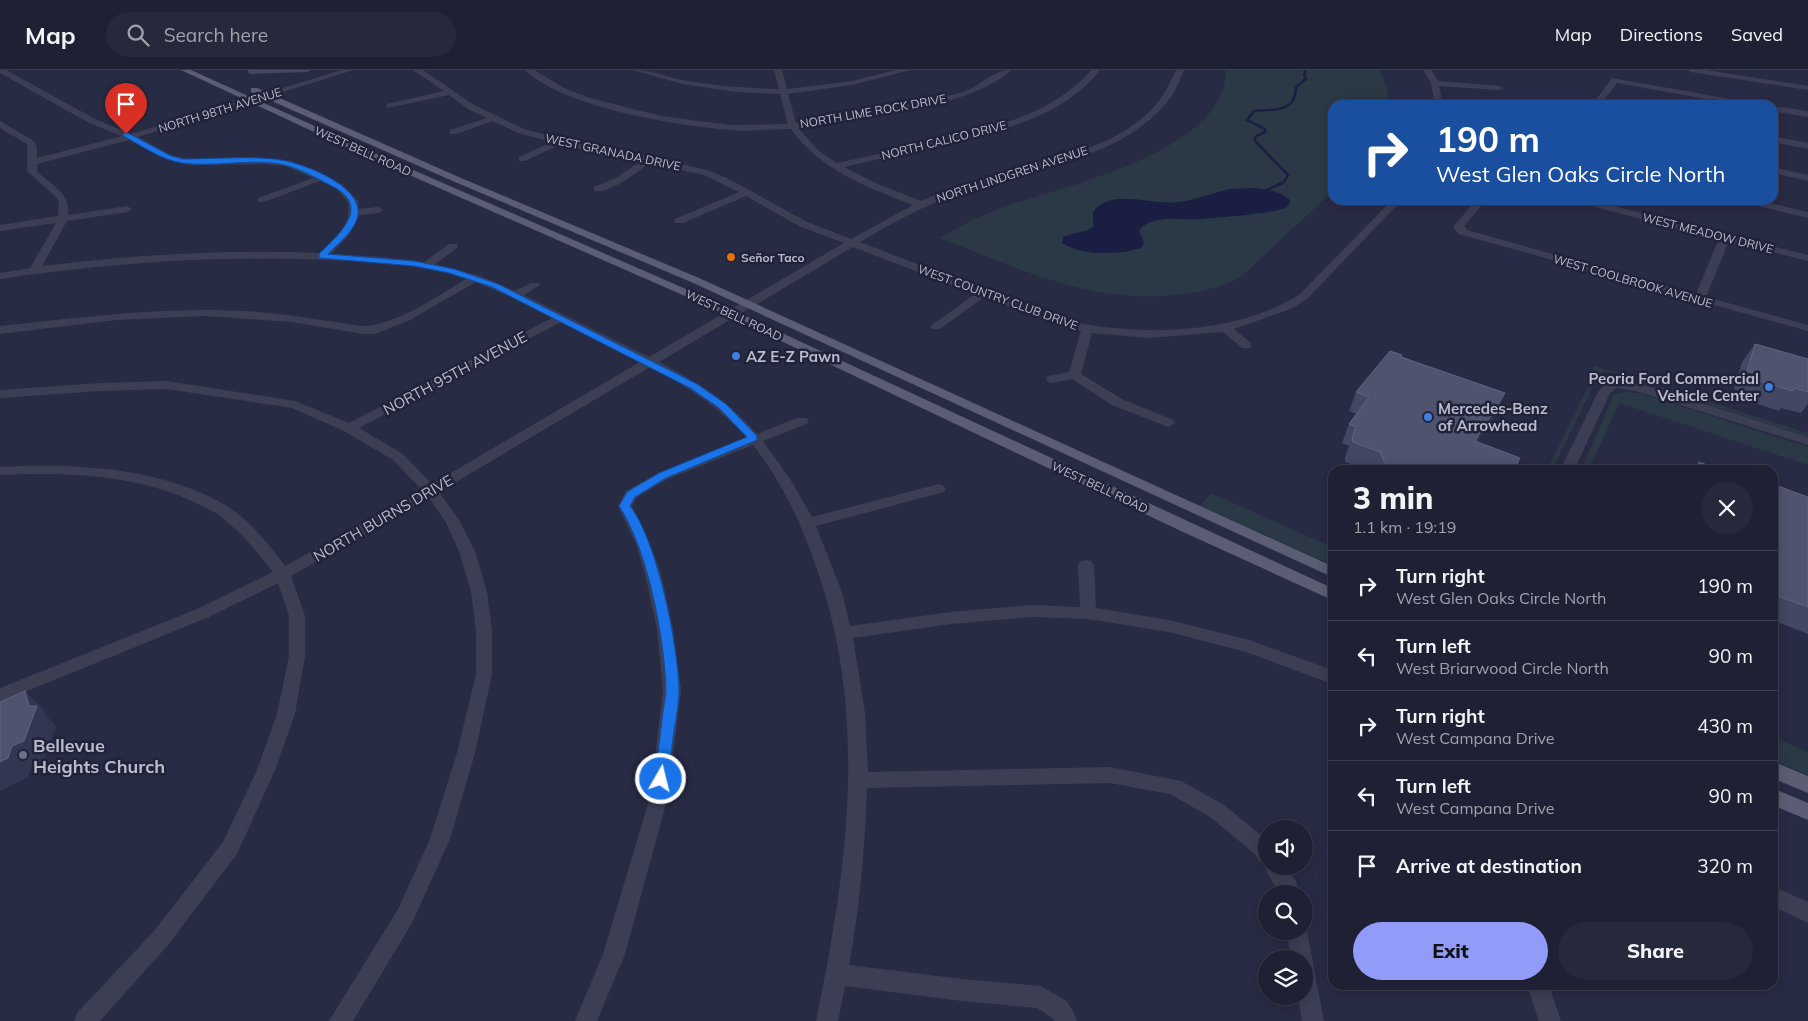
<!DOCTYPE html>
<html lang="en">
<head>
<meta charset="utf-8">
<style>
	:root { --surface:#1e2033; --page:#26283b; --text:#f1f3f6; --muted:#a1a3ac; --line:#3c3e4e; --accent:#939bf9 }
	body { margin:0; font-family:Mulish,sans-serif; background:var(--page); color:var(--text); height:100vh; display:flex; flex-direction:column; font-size:19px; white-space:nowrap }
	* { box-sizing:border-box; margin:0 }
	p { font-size:16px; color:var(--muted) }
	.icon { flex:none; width:28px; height:28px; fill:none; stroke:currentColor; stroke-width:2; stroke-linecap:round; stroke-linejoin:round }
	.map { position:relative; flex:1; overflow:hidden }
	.drawer { position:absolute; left:1328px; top:395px; width:450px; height:525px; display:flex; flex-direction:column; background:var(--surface); border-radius:15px; box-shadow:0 2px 12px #0003,0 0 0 1px var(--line) }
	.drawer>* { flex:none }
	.top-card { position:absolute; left:1328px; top:30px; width:450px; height:105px; border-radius:15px; box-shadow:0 2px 12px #0003,0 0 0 1px var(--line); background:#1a4fa0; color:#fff; overflow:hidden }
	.tools { position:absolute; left:1258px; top:750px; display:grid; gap:10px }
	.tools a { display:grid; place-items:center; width:55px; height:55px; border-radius:50%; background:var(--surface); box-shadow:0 2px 12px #0003,0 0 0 1px var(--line); font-size:25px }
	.pin { position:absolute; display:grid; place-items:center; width:42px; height:42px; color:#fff; margin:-51px -21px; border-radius:50% 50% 50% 0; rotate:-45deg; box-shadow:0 0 5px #0007 }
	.pin .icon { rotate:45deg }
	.me { position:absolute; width:55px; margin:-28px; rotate:8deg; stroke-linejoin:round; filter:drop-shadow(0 0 4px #0008) }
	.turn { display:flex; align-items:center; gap:18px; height:105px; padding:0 25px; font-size:22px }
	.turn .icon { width:65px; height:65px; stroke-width:2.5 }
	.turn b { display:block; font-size:35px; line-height:42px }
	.round { display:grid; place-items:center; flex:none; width:52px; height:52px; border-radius:26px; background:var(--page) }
	.summary { display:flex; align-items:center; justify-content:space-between; height:85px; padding:0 25px }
	h1 { font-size:30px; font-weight:800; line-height:38px }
	.button { display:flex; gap:10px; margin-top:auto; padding:10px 25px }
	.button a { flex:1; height:58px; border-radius:30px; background:var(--accent); color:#111; font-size:20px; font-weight:800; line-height:58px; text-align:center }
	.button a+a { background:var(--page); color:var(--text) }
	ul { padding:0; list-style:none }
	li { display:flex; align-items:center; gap:15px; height:70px; padding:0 25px; border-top:1px solid var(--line) }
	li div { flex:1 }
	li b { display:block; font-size:19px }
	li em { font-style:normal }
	header { display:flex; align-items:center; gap:30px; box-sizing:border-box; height:70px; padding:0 25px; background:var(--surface); border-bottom:1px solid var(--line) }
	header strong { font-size:24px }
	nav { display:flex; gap:28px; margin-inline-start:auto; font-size:18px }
	.search { width:350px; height:45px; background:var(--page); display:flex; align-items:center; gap:12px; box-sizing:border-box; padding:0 18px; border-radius:28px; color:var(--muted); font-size:19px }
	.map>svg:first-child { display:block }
	.green { fill:#2a3945 }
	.water { fill:#1a1e43 }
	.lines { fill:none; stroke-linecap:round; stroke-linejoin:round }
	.stream { stroke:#1a1e43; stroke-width:2.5 }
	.minor { fill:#3c3f54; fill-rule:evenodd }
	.major { fill:#5a5d73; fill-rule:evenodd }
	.wall { fill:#434762 }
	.shaded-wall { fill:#333651 }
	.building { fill:#50536e; stroke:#60647c }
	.route { fill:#1a73e8; stroke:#114b97 }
	.food-dot { fill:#e8710a; stroke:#202339; stroke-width:2 }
	.shop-dot { fill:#3f7fe0; stroke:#202339; stroke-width:2 }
	.worship-dot { fill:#6b7280; stroke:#202339; stroke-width:2 }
	.labels { text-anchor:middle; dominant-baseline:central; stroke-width:5; stroke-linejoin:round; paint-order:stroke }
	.far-street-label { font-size:12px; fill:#babbcd; stroke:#202339 }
	.far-poi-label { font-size:12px; font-weight:bold; fill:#babbcd; stroke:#202339; text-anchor:start }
	.poi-label { font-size:15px; font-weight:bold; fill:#babbcd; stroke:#202339; text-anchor:start }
	.street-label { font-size:15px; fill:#babbcd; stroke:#202339 }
	.near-poi-label { font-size:18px; font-weight:bold; fill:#babbcd; stroke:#202339; text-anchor:start }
</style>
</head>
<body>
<header>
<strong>Map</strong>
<div class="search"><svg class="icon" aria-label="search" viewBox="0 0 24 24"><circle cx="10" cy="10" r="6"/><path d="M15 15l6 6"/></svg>Search here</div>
<nav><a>Map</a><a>Directions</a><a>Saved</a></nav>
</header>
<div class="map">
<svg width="1808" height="951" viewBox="0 0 1808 951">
	<rect width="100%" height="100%" fill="#282b44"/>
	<path class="green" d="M 1226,0 L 1379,0 L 1387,18 L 1388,35 L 1332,35 L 1332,122 C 1313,140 1293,158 1274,176 C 1263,186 1252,198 1240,207 C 1225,217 1206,220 1189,223 C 1099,238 1022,200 940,168 C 960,156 979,146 1001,138 C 1062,116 1226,83 1226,0 Z
		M 1595,296 L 1808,363 L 1808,367 L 1603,301 L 1598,306 L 1552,400 L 1547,400 L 1594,305 L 1591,304 Z
		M 1624,322 L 1640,323 L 1808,377 L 1808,395 L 1619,333 L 1589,400 L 1581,400 L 1614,325 Z
		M 1211,423 L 1332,477 L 1332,495 L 1200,436 Z
		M 1773,667 L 1808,682 L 1808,705 L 1773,690 Z"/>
	<path class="water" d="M 1230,119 C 1250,118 1274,116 1290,130 C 1289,133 1290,134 1287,137 C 1279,143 1216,148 1202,149 C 1183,151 1154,143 1139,160 L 1144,173 L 1141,178 C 1120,185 1081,186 1062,173 L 1063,167 C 1073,162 1084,163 1093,157 L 1093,142 C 1111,117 1152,136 1178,132 C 1196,130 1212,123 1230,119 Z"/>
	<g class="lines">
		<path class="stream" d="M 1267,120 L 1284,112 L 1288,105 L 1255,71 L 1255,67 L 1265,62 L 1265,59 L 1247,50 L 1254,41 C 1274,39 1296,43 1296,17 L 1306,9 L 1304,5 L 1306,0"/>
		<path class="minor" d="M 0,0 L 6,0 L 97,50 L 131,64 L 342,0 L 354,0 L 138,67 L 173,86 L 189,89 L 266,88 L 291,91 L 343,115 L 358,131 L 359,139 L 378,137 L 383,140 L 378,143 L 359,145 L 350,164 L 331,184 L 383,187 L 424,192 L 449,174 L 457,174 L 458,176 L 457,178 L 435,194 L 480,206 L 515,221 L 531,213 L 539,213 L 540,215 L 524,225 L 649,287 L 844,173 L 799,156 L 746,126 L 683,153 L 675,153 L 675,149 L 739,122 L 704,105 L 649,93 C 636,103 610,124 594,121 L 594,117 L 616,108 L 640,92 L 601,85 L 561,74 L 525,91 L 519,91 L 519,87 L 552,72 L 518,63 L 493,51 L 456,64 L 450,64 L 450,60 L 487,48 L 468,39 L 449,25 L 387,38 L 387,34 L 444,21 L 413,0 L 423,0 L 474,35 L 524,59 L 601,79 L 674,92 L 710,101 L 731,110 L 807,152 L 851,169 L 913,135 C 868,118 819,99 791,59 C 770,59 749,62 729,60 C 675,55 565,38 525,0 L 534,0 L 566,19 L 590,28 L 661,46 L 731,55 L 788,54 L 780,24 L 736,22 L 682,14 L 633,0 C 650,0 665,6 682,10 C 714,16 746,18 779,19 L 774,0 L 782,0 L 787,19 L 852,11 L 896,0 L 910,0 L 852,15 L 788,24 L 796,53 C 851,44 909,38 963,22 C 980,16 993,0 1011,0 C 971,39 854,48 798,58 L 819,81 L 837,93 C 870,86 902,79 934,71 C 994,57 1048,47 1092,0 L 1100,0 C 1059,51 994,62 933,77 C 904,84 874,90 844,97 L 873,112 L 921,131 C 949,119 978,110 1008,102 C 1054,89 1110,78 1147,44 C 1161,31 1168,17 1176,0 L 1184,0 C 1180,9 1176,20 1171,27 C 1125,89 1037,96 970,119 C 930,132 896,151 860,172 L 1057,248 C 1131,267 1234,267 1300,224 L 1392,130 L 1402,130 L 1308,228 L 1293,238 L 1234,259 L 1250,272 L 1252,275 L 1250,278 L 1242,278 L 1223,262 L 1149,268 L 1092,263 L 1081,304 L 1122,329 L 1173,350 L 1175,353 L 1168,357 L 1112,335 L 1072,309 L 1052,313 L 1048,312 L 1046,309 L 1048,306 L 1069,302 L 1081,261 L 1049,252 L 984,227 L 940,259 L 932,259 L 930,257 L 932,255 L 975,224 L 853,177 L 659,292 C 696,311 730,332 757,364 L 797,348 L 807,348 L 809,351 L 807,354 L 763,371 L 792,412 L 812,447 L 939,414 L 944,416 L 946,419 L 944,422 L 816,456 L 842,522 L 850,556 L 951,542 L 1031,535 L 1080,537 L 1078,495 L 1081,491 L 1086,490 L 1091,491 L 1094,495 L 1096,538 L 1169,550 L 1249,570 L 1332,600 L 1332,614 L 1246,582 L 1169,562 L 1088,549 L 1031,547 L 951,554 L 853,568 L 865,643 L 868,702 L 1110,697 L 1181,711 L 1224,735 L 1266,769 L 1266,796 L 1286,796 L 1296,811 L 1300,824 L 1280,824 L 1267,803 L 1265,794 L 1259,791 L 1255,784 L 1210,747 L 1170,724 L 1110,713 L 867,718 C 865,777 860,836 849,895 L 962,909 L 1040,916 L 1067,931 L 1078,951 L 1054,951 L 1051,947 L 1037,938 L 962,931 L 845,916 L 838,951 L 816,951 C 848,796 870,641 813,488 C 799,448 780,409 753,375 L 668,409 L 637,427 L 632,436 L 650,474 L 661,504 L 673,559 L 681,620 L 668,727 L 625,884 L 597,951 L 575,951 L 603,884 L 650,727 L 663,620 L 657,559 L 645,504 L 636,474 L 618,436 L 626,421 L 658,403 L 747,368 C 719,337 687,316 650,297 L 439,422 L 459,450 L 475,481 L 487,522 L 492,561 L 492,604 L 475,683 L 450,769 L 412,853 L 353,951 L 329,951 L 398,839 L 430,769 L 457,683 L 476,604 L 476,561 L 471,522 L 459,481 L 445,451 L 429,428 L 291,506 L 305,546 L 305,586 L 295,644 L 275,700 L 237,784 L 168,875 L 100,951 L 74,951 L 77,943 L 154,861 L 223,772 L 257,700 L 277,644 L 289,586 L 289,546 L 278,513 L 209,547 L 0,632 L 0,618 L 197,539 L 273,502 C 257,482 242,463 221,447 C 215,441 205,438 198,434 C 138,404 66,402 0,405 L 0,397 C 74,393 165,397 230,438 C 252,453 269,475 285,496 L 422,420 L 393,390 L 344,361 L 292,338 L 167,319 L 101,321 L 0,328 L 0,320 L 101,313 L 167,311 L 295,331 L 349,353 L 552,248 L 513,228 L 476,212 L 410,250 L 375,264 L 362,264 L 292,252 L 205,246 L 116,250 L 0,264 L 0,256 C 68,249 136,240 204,240 C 257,239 310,248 362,256 C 396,256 437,226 466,209 C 422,194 374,192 328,190 C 218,185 109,193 0,209 L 0,203 L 30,198 L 56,153 L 0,161 L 0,155 L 58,146 L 59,134 L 57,128 L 27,101 L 27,74 L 0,58 L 0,51 L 34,71 L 37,78 L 37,88 L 122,66 L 91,54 L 0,3 ZM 129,70 L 167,90 L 189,95 L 266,94 L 286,96 L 313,108 L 258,128 L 258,132 L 264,132 L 320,111 L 337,119 L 348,132 C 352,155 335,169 319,183 C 226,179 134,185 42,196 L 67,151 L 127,142 L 132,139 L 127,136 L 68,145 C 71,122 50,115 37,101 L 37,94 ZM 561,252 L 640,292 L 432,414 L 403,384 L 359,358 Z
			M 1423,0 L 1431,0 L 1438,11 L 1499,16 L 1503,18 L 1499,20 L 1439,16 L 1443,35 L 1435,35 L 1431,13 Z
			M 1687,0 L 1706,0 L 1808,16 L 1808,20 L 1691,2 Z
			M 1612,8 L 1753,33 L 1757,35 L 1739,35 L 1617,13 L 1600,35 L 1592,35 Z
			M 1772,36 L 1808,41 L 1808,47 L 1772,41 Z
			M 1772,66 L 1808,73 L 1808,79 L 1772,72 Z
			M 1772,97 L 1808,105 L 1808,111 L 1772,103 Z
			M 1476,130 L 1486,130 L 1464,156 L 1467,160 L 1696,224 L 1719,169 L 1575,132 L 1573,130 L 1590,130 L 1808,185 L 1808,191 L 1729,171 L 1706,227 L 1808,255 L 1808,261 L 1459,164 L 1454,159 L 1454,156 Z
			M 1740,130 L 1757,130 L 1808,142 L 1808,148 L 1742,132 Z
			M 1616,311 L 1644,315 L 1808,367 L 1808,375 L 1636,321 L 1616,318 L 1610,323 L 1574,400 L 1560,400 L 1598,322 L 1603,316 Z
			M 1772,816 L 1808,832 L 1808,853 L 1772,836 Z
			M 1304,854 L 1307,861 L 1324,951 L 1302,951 L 1298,926 L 1304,926 L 1304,889 L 1291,889 L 1287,861 L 1304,861 Z
			M 1527,915 L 1549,915 L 1561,951 L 1539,951 Z"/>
		<path class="major" d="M 181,0 L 191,0 L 363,78 L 711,230 L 1332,518 L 1332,530 L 1183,462 L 703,234 L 357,82 Z
			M 251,18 L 257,18 L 461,108 L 699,208 L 1332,496 L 1332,507 L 691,212 L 455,112 L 251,22 Z
			M 1772,691 L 1808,706 L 1808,723 L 1772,708 Z
			M 1772,718 L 1808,733 L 1808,750 L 1772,735 Z"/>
	</g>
	<path class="wall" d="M 248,0 L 310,0 L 308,2 L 249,4 Z
		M 1755,274 L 1808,289 L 1808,334 L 1801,343 L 1781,338 L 1779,341 L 1740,328 L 1742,322 L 1734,319 L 1742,292 Z
		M 1402,285 L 1401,287 L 1505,323 L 1496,343 L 1477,372 L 1514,400 L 1368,400 L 1345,392 L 1345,387 L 1349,376 L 1342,373 L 1349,354 L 1357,344 L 1349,341 L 1356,322 Z
		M 1699,392 L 1721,400 L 1693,400 Z
		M 1772,414 L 1808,427 L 1808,564 L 1772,550 Z"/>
	<path class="shaded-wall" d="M 1505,323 L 1496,343 L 1466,391 L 1475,371 Z
		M 25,621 L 44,640 L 45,644 L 56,656 L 44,690 L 32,696 L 28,707 L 0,721 L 0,692 L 12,676 L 29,636 Z"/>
	<path class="building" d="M 1755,274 L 1808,289 L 1808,322 L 1794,318 L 1793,321 L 1753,309 L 1755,303 L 1747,301 Z
		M 1390,281 L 1402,285 L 1401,287 L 1505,323 L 1475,371 L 1520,388 L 1514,400 L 1393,400 L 1385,393 L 1380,382 L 1353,372 L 1352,367 L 1356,357 L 1349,354 L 1369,327 L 1356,322 Z
		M 1699,392 L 1721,400 L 1696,400 Z
		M 1772,414 L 1808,427 L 1808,537 L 1772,524 Z
		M 25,621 L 29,636 L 37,636 L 24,671 L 12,676 L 8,688 L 0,692 L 0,632 Z"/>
	<path class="route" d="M 123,63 L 128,63 L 169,85 L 182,89 C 212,89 244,86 274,89 C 299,91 368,116 357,149 C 352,163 338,174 328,184 L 414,191 L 454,199 L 498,214 L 697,314 L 726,334 L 757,366 L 757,370 L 666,408 L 635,427 L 630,436 C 657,470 678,575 679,619 C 679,637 674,657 672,676 C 671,688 671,703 666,713 L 661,715 L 656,713 L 654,709 C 657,689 660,669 662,649 C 663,639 666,628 666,619 C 664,566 648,480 619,436 L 627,422 L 659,403 L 747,367 L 719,338 L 690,318 L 492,217 L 449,203 L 414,196 L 319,188 L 319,184 C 340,163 373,136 330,115 C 312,106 294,95 273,93 C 243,90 212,97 182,93 C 161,90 141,75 123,66 Z"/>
	<circle class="food-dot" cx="731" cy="187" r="5"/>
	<g class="shop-dot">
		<circle cx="736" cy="286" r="5"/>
		<circle cx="1769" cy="317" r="5"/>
		<circle cx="1428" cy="347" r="5"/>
	</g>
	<circle class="worship-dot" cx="23" cy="685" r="5"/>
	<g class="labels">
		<g class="far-street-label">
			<text transform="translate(220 40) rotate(-17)">NORTH 98TH AVENUE</text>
			<text transform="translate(873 41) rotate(-10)">NORTH LIME ROCK DRIVE</text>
			<text transform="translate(944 70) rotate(-14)">NORTH CALICO DRIVE</text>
			<text transform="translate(363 81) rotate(24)">WEST BELL ROAD</text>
			<text transform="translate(613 82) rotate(12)">WEST GRANADA DRIVE</text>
			<text transform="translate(1012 104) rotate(-18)">NORTH LINDGREN AVENUE</text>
			<text transform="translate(1708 163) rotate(14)">WEST MEADOW DRIVE</text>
			<text transform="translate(1633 211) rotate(16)">WEST COOLBROOK AVENUE</text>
			<text transform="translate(998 227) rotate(20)">WEST COUNTRY CLUB DRIVE</text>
			<text transform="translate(734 245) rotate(25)">WEST BELL ROAD</text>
			<text transform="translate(1100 417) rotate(25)">WEST BELL ROAD</text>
		</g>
		<g class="far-poi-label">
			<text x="741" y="187">Señor Taco</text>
		</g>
		<g class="poi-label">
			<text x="746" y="286">AZ E-Z Pawn</text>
			<text x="1759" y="308" text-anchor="end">Peoria Ford Commercial<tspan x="1759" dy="17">Vehicle Center</tspan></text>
			<text x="1438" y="338">Mercedes-Benz<tspan x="1438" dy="17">of Arrowhead</tspan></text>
		</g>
		<g class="street-label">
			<text transform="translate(455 303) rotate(-28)">NORTH 95TH AVENUE</text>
			<text transform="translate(383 448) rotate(-30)">NORTH BURNS DRIVE</text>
		</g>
		<g class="near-poi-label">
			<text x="33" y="675">Bellevue<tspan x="33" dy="21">Heights Church</tspan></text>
		</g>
	</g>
</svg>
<div class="tools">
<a><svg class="icon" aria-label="sound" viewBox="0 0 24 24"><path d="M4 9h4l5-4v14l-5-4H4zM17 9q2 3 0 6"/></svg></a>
<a><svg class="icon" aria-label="search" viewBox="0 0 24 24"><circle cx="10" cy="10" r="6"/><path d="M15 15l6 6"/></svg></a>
<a><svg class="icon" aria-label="layers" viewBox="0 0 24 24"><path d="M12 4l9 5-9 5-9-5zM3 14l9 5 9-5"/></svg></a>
</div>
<div class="pin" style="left:126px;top:64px;background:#d93025"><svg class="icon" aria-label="arrive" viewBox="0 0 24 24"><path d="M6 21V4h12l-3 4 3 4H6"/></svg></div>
<svg class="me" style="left:661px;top:709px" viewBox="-20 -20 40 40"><circle r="17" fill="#1a73e8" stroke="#fff" stroke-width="3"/><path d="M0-11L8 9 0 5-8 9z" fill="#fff"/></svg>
<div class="top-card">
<div class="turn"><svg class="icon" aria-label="right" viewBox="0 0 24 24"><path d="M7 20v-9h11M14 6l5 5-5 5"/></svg><div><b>190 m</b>West Glen Oaks Circle North</div></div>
</div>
<section class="drawer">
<div class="summary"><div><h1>3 min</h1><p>1.1 km · 19:19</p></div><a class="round"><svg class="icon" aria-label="close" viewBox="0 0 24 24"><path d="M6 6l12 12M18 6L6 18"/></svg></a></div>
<ul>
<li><svg class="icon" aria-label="right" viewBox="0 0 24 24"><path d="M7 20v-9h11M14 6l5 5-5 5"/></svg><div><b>Turn right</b><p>West Glen Oaks Circle North</p></div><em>190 m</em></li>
<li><svg class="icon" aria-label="left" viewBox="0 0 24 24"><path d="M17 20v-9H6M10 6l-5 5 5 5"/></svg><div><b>Turn left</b><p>West Briarwood Circle North</p></div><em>90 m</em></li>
<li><svg class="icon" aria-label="right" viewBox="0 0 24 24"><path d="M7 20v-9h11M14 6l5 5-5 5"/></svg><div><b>Turn right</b><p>West Campana Drive</p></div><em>430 m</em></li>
<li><svg class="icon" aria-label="left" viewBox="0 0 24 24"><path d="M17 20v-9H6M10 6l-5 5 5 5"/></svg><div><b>Turn left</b><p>West Campana Drive</p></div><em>90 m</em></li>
<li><svg class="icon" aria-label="arrive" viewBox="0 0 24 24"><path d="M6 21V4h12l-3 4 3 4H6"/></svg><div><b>Arrive at destination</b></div><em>320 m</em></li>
</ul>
<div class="button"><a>Exit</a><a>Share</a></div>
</section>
</div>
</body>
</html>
